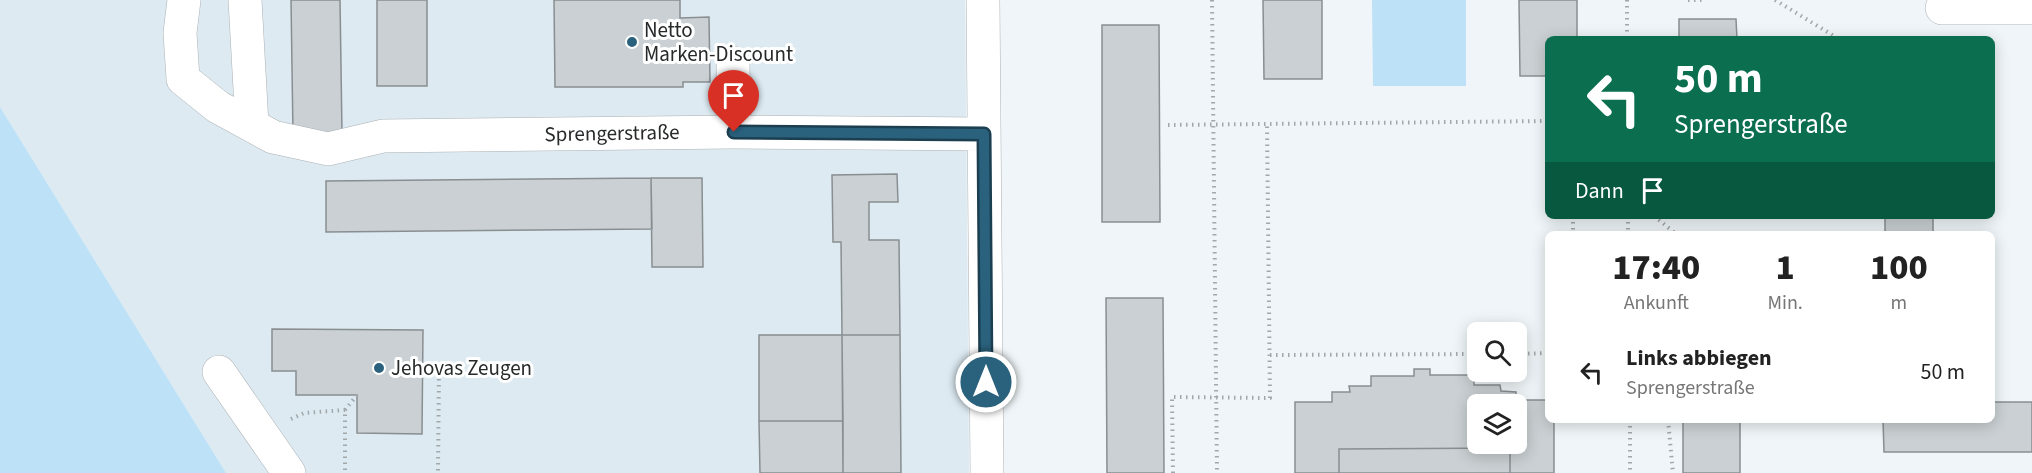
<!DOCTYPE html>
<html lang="de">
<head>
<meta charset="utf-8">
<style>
	:root { --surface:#fff; --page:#f2f2f2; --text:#222; --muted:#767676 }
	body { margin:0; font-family:"Source Sans 3",sans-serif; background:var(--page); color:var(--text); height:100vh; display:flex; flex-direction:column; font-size:22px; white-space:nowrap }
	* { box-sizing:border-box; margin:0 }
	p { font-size:20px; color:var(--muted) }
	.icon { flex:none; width:33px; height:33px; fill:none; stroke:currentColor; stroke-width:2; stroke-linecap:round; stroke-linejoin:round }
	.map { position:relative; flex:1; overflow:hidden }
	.drawer { position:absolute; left:1545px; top:231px; width:450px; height:192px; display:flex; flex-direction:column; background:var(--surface); border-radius:9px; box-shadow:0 3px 15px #0003 }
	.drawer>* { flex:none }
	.hud { position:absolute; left:1545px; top:36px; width:450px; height:183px; border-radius:9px; box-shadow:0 3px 15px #0003; background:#0b6e4f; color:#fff; overflow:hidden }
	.fabs { position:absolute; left:1467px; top:322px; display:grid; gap:12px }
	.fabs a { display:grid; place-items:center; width:60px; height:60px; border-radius:9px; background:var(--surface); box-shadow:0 3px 15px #0003; font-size:30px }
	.pin { position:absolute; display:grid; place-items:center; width:51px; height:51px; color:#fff; margin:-62px -26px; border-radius:50% 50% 50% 0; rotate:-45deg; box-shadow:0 0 6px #0007 }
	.pin .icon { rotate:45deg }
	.me { position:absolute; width:66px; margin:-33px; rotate:0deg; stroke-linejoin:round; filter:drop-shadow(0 0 4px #0008) }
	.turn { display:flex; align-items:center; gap:21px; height:126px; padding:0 30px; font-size:27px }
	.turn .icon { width:78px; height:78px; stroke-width:2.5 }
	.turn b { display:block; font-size:42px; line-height:51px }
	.then { display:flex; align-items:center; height:57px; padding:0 30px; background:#0003; gap:12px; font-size:22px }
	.eta { display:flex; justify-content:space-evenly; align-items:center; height:102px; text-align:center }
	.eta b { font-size:36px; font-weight:800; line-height:42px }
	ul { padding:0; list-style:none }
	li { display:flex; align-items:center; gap:18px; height:78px; padding:0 30px }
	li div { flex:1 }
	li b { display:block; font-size:22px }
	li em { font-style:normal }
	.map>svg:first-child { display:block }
	.built { fill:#ddeaf2 }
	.green { fill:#bde1f6 }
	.building { fill:#cad0d3; stroke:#898e91; stroke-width:1.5; fill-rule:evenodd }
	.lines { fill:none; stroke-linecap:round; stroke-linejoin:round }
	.minor-casing { stroke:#acb1b4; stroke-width:34 }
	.path { stroke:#a2a7a9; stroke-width:4; stroke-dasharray:1.5 4.5; stroke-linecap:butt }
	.minor { stroke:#fff; stroke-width:33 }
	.route-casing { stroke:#1b3f51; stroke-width:15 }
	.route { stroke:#2a617c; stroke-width:10 }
	.poi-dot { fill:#2a617c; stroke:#fff; stroke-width:2 }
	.labels { text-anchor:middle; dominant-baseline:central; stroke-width:6; stroke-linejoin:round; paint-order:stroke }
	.poi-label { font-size:21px; fill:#27292a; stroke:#fff; text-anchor:start }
	.street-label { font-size:21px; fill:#27292a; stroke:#fff }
</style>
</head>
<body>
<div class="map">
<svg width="2032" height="473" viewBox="0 0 2032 473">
	<rect width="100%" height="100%" fill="#eff5f8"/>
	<path class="built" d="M 0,0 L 965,0 L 969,473 L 226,473 L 0,107 Z"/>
	<path class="green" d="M 1372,0 L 1466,0 L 1466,86 L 1373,86 Z
		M 0,107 L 226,473 L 0,473 Z"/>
	<path class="building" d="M 291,0 L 340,0 L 342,133 L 293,134 Z
		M 377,0 L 427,0 L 427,86 L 377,86 Z
		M 554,0 L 680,0 L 680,18 L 709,17 L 710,82 L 683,82 L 683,87 L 555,87 Z
		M 1263,0 L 1322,0 L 1322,79 L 1264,79 Z
		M 1519,0 L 1577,0 L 1577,39 L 1548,39 L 1548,76 L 1520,76 Z
		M 1679,19 L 1736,19 L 1737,39 L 1679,39 Z
		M 1102,25 L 1159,25 L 1160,222 L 1102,222 Z
		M 897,174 L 898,202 L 869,202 L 869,240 L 899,240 L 900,335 L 842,335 L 841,242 L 833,242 L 832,175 Z
		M 651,178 L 652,229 L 326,232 L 326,181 Z
		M 651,178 L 702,178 L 703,267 L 652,267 Z
		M 1885,216 L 1933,216 L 1933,234 L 1885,234 Z
		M 1106,298 L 1163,298 L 1164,473 L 1107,473 Z
		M 272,329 L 423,330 L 422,434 L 357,433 L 357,395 L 296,395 L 296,371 L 272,371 Z
		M 759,335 L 842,335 L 843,421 L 759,421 Z
		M 842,335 L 900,335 L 901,473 L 843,473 Z
		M 1414,369 L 1430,369 L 1430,375 L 1474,375 L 1474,385 L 1500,385 L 1501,391 L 1516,392 L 1516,400 L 1548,400 L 1548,420 L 1554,420 L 1554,473 L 1510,473 L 1510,448 L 1339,449 L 1339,473 L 1295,473 L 1295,402 L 1332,402 L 1332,392 L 1350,392 L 1349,386 L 1371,386 L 1371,376 L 1414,376 ZM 1478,405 L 1516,405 L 1516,444 L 1478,444 Z
		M 1992,402 L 2032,402 L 2032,452 L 1884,452 L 1883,420 L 1992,420 Z
		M 1683,420 L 1740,420 L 1740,473 L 1683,473 Z
		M 759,421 L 843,421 L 843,473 L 760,473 Z
		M 1510,448 L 1510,473 L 1339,473 L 1339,449 Z"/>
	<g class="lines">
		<defs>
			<path id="minor" d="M 184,0 L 180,33 L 183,79 L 218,107 L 273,137 L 328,149 L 383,136 L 734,132 L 984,134
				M 245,0 L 252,125
				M 983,0 L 987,473
				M 1942,8 L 2032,8
				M 733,63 L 734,132
				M 219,372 L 289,473"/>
		</defs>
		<use href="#minor" class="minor-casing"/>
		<path class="path" d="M 1212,0 L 1217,473
			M 1627,0 L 1627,39
			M 1688,0 L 1704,0
			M 1775,0 L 1839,39
			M 1168,125 L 1548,121
			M 1573,216 L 1573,234
			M 1628,216 L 1628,234
			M 1654,216 L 1676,234
			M 1516,354 L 1548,353
			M 1270,355 L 1478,354
			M 422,366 L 439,366 L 438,473
			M 345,410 L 357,395
			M 291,419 L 304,413 L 345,410 L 345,473
			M 1630,420 L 1630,473
			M 1668,420 L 1673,473
			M 1173,473 L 1172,397 L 1270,398 L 1267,124"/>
		<use href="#minor" class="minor"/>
	</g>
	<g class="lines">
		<defs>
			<path id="route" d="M 734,132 L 984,134 L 986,382"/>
		</defs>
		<use href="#route" class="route-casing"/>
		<use href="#route" class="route"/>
	</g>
	<g class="poi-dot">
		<circle cx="632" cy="42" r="6"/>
		<circle cx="379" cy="368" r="6"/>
	</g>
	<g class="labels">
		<g class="poi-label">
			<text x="644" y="30">Netto<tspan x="644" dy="24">Marken-Discount</tspan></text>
			<text x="391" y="368">Jehovas Zeugen</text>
		</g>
		<g class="street-label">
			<text transform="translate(612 133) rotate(-1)">Sprengerstraße</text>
		</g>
	</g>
</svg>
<div class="fabs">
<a><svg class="icon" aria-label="search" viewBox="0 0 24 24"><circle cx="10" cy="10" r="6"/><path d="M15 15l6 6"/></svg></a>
<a><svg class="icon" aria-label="layers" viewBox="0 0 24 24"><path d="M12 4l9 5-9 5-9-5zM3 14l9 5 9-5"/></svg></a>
</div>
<div class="pin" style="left:734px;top:132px;background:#d93025"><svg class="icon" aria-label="arrive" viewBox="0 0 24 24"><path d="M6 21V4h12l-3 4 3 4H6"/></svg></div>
<svg class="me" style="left:986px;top:382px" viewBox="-20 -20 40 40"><circle r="17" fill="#2a617c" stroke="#fff" stroke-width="3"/><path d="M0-11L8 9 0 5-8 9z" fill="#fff"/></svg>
<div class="hud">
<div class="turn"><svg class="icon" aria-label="left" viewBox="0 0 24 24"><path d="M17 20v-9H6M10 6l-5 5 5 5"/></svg><div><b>50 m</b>Sprengerstraße</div></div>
<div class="then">Dann<svg class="icon" aria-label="arrive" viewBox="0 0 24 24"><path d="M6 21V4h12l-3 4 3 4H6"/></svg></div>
</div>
<section class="drawer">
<div class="eta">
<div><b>17:40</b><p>Ankunft</p></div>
<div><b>1</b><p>Min.</p></div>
<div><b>100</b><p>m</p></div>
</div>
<ul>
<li><svg class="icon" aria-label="left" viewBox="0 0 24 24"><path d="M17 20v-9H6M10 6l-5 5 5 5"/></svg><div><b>Links abbiegen</b><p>Sprengerstraße</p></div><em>50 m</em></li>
</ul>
</section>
</div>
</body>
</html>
